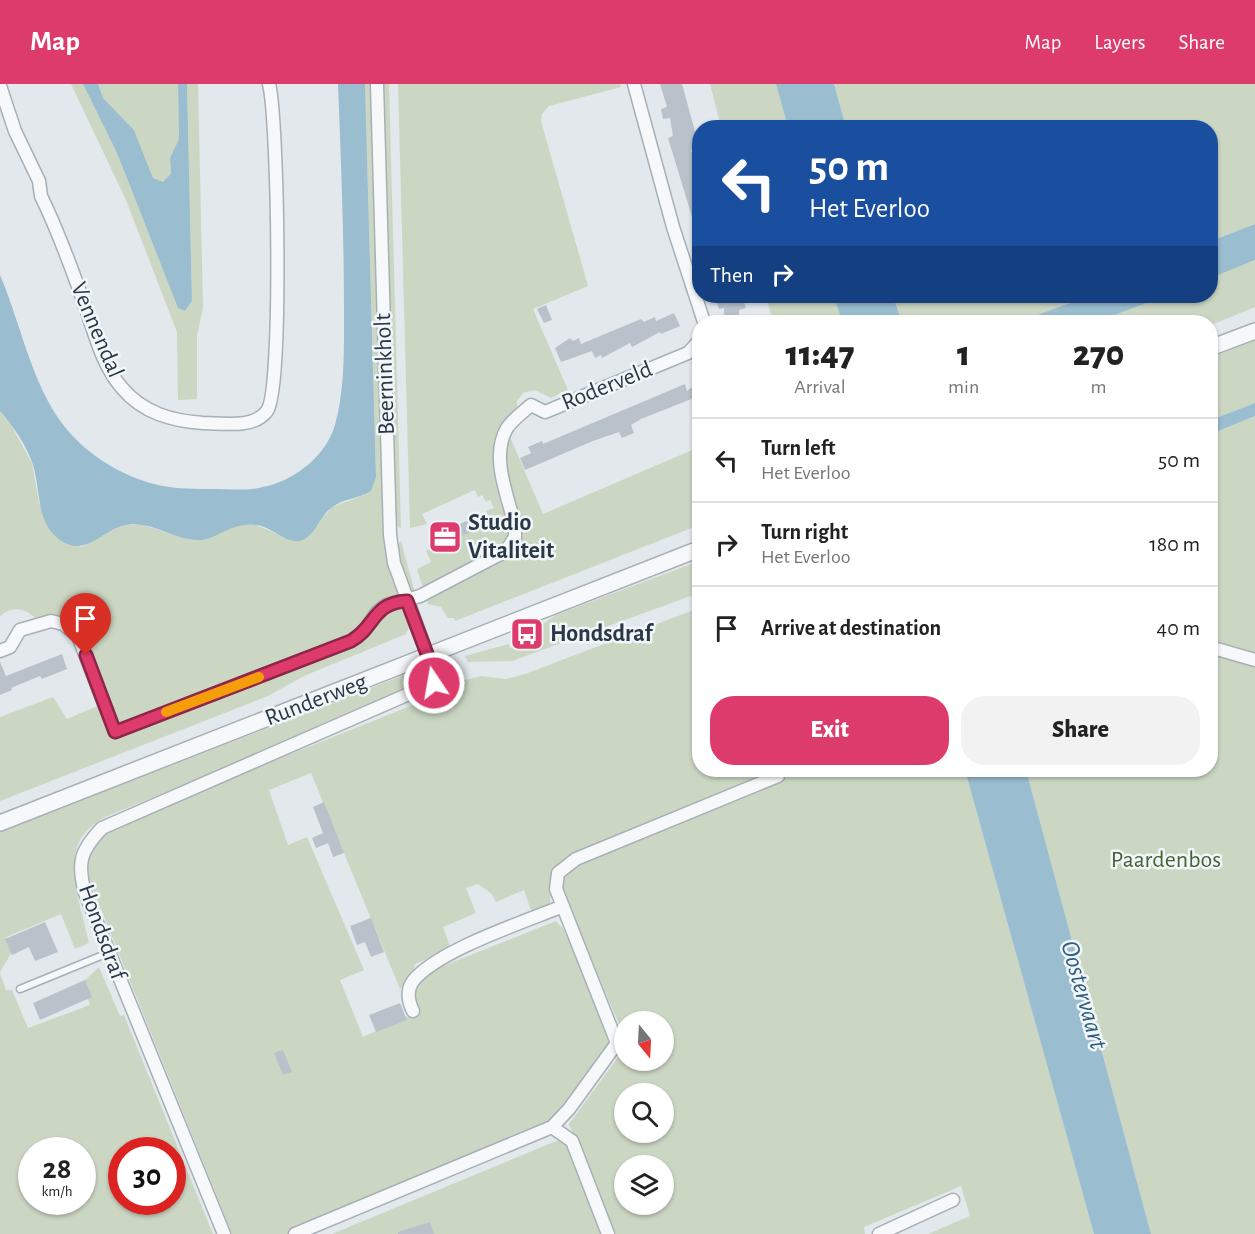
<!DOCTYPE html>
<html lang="en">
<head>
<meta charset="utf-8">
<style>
	:root { --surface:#fff; --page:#f2f2f2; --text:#222; --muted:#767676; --line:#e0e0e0; --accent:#de3b6d }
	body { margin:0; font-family:"Alegreya Sans",sans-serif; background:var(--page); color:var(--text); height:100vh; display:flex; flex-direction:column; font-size:22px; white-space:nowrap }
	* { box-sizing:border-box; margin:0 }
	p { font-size:20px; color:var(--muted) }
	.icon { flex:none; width:33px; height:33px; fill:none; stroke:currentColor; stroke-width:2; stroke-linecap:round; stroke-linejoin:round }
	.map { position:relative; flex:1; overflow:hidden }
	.details { position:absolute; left:692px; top:231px; width:526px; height:462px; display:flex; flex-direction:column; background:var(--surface); border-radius:24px; box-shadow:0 2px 4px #0004 }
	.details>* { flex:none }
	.top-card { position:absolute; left:692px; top:36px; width:526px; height:183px; border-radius:24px; box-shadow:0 2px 4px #0004; background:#1a4fa0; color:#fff; overflow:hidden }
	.needle { width:39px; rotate:162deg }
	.controls { position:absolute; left:614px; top:927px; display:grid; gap:12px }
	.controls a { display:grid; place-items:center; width:60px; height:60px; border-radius:50%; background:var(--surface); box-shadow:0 2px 4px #0004; font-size:30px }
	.speed { position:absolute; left:18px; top:1053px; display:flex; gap:12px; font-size:30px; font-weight:700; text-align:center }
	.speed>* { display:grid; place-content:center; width:78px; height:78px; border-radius:50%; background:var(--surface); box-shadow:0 2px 4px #0004; line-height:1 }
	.speed small { font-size:15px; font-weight:400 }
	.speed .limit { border:9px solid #d22; background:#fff; color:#111 }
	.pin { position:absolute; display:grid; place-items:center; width:51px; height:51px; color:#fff; margin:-62px -26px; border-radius:50% 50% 50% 0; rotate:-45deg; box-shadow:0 0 6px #0007 }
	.pin .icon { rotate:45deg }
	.me { position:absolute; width:66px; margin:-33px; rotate:348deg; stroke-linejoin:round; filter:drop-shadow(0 0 4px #0008) }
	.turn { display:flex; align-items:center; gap:21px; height:126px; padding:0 18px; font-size:27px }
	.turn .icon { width:78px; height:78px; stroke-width:2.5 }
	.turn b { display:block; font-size:42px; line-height:51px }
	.then { display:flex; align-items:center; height:57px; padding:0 18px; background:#0003; gap:12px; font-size:22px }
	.eta { display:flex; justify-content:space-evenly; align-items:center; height:102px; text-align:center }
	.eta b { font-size:36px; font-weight:800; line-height:42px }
	.cta { display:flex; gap:12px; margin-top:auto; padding:12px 18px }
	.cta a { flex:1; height:69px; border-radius:24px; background:var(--accent); color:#fff; font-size:24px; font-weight:800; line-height:69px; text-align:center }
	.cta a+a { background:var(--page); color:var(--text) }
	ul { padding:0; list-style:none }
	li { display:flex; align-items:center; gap:18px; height:84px; padding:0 18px; border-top:2px solid var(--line) }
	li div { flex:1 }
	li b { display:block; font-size:22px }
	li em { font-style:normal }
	header { display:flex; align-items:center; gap:36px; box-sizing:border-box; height:84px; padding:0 30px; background:var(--accent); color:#fff }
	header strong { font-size:28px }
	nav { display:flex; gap:33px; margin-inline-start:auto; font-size:21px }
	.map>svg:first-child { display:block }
	.green { fill:#cbd7c3; fill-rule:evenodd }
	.water { fill:#9abdd0 }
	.building { fill:#b9c2cb }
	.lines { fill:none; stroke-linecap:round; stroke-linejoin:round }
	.service-casing { stroke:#a6b0b7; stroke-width:9 }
	.minor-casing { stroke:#a6b0b7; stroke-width:15 }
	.tertiary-casing { stroke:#a6b0b7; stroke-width:18 }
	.service { stroke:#f6f8fa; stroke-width:6 }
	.minor { stroke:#f6f8fa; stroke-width:12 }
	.tertiary { stroke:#f6f8fa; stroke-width:15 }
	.route-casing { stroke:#902647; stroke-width:15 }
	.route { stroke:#de3b6d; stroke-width:10 }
	.slow { stroke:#f59e0b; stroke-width:10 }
	.labels { text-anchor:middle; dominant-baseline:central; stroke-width:5; stroke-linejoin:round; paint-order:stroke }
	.street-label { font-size:24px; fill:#283847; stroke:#f3f6f9 }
	.poi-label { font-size:24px; font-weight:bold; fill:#283847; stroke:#f3f6f9; text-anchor:start }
	.park-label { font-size:24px; fill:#446434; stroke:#f3f6f9 }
	.water-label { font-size:26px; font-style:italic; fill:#2d5f80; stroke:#f3f6f9 }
</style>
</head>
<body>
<header>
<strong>Map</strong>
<nav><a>Map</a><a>Layers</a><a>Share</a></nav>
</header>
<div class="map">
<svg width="1255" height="1150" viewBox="0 0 1255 1150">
	<rect width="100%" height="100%" fill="#e2e8ec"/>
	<path class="green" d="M 71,0 L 83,0 L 117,69 L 178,224 L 185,227 L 192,217 L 187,0 L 198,0 L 203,224 L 197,252 L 197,315 L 178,316 L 177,248 L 126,116 Z
		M 98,0 L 178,0 L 179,55 L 170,74 L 171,90 L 166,97 L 159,98 L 153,94 L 134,46 L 103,14 Z
		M 365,0 L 372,0 L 386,470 L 410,541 L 406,550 L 304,592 L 268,612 L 0,717 L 0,633 L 53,613 L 67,635 L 109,617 L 68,538 L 57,531 L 36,535 C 27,524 10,521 0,533 L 0,327 L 11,341 L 32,379 L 39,419 L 81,463 L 121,442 L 140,440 L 190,456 L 206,455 L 236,441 L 254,440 L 284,453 L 307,453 L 332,423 L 364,411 L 376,393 Z
		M 384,0 L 389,0 L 401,445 L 396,440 Z
		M 398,0 L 620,0 L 621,3 L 549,22 L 542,30 L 541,37 L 588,202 L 533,225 L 568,306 L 551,314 L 535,306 L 523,309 L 517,317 L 517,328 L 502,345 L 503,375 L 505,357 L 522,334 L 510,353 L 543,430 L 699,363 L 699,441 L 455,537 L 454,534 L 448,534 L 441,523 L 428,520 L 417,485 L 431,478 L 426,467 L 491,438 L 486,427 L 494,424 L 490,416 L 486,418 L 482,411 L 478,413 L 475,406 L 422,430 L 427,440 L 410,444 Z
		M 710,0 L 776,0 L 788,43 L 721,43 Z
		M 834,0 L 1255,0 L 1255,140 L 1211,157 L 1210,44 L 846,43 Z
		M 1255,176 L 1255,223 L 1211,241 L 1210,238 L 1096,238 L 1165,212 L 1210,212 L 1211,194 Z
		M 766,212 L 834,212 L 842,238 L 773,238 Z
		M 893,212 L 1089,212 L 1018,238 L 902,238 Z
		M 1255,256 L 1255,319 L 1211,336 L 1211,274 Z
		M 1255,332 L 1255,1150 L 1151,1150 L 1026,686 L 1210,686 L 1211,350 Z
		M 401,457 L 415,509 L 411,510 L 396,462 Z
		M 699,477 L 699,509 L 512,577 L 468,578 L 465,572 L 509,560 L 510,564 L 534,555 L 532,548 L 556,531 Z
		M 699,524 L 699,686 L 965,686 L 1094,1150 L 928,1150 L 970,1132 L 961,1102 L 864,1143 L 865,1150 L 616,1150 L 569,1040 L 624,965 L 624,976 L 663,976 L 663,938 L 624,938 L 624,952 L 562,806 L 562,797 L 551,804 L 550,822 L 533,832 L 524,806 L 496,818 L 492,810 L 478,800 L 466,804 L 476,829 L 443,843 L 451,865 L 415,880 L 412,895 L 400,905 L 311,689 L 269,706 L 288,761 L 307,753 L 364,886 L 340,896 L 363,953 L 407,933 L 410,929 L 403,913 L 417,905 L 428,888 L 556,837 L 564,846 C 576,872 611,937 608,963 L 555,1035 L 296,1150 L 232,1150 L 86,788 C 92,746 108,746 143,729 L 448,607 L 453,599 L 481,592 L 506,595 L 525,590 ZM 624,1010 L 663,1010 L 663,1048 L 624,1048 ZM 624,1082 L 663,1082 L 663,1120 L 624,1120 Z
		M 430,581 L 428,600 L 421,604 L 144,717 C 127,724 108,730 93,741 C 58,766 82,824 89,859 L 75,865 L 61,830 L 6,853 L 12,868 L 0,888 L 0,748 Z
		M 99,883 L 120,932 L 124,931 L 213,1150 L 0,1150 L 0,889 L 6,906 L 12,906 L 28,944 L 90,921 L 82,899 ZM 32,1066 L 82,1066 L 82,1118 L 32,1118 ZM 122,1066 L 172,1066 L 172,1118 L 122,1118 Z
		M 559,1056 L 564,1058 L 570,1069 L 603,1150 L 332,1150 Z"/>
	<path class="water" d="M 83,0 L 98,0 L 103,14 L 134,46 L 153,94 L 163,98 L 171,90 L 170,74 L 179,55 L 178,0 L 187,0 L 192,217 L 185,227 L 178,224 L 117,69 Z
		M 338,0 L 365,0 L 376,393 L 371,407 C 359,415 342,414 330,425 C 319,434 314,454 299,457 C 286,459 271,443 257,441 C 231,437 216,457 197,456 C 170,455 149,434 122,442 C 100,449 84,473 60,456 C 36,439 41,407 33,381 C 27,362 13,342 0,327 L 0,191 C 21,240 31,299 64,342 C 83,366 112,386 141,396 C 165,405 188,405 213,405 C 229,405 247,407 263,403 C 294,397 326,372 335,341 C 345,305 344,264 344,227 C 344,151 341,76 338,0 Z
		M 776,0 L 834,0 L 846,43 L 788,43 Z
		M 1255,140 L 1255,176 L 1211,194 L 1211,157 Z
		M 834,212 L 893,212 L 902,238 L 842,238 Z
		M 1089,212 L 1165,212 L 1096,238 L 1018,238 Z
		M 1255,319 L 1255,332 L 1211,350 L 1211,336 Z
		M 965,686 L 1026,686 L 1151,1150 L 1094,1150 Z"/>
	<path class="building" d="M 660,0 L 682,0 L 699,62 L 691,66 L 697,88 L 699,87 L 699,145 L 696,146 L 668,54 L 673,52 L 670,34 L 663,35 L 661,25 L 667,23 Z
		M 715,212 L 742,212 L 746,224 L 739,226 L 739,238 L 724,238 L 724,224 L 719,225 Z
		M 546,221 L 552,236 L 544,239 L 537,225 Z
		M 674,229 L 680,242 L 661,250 L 660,248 L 632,263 L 630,259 L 602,274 L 601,271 L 595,274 L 592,267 L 561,278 L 555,264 L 570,254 L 573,257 L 579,254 L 581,260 L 641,235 L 644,238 L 655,233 L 656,237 Z
		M 699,298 L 699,312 L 641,335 L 631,341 L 634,349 L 622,354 L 619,348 L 593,357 L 525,386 L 520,374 L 531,369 L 528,363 L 542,357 L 543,360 L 685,300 L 687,307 Z
		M 473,434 L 478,445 L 436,463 L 432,453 Z
		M 62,570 L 67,585 L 42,595 L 40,592 L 11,604 L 12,606 L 0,611 L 0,578 L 6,592 Z
		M 324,718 L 344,769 L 333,773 L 328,759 L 316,764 L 312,754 L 323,749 L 313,723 Z
		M 371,834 L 384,868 L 371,873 L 365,858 L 357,861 L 350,842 Z
		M 45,838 L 58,868 L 35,877 L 29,863 L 12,871 L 5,855 Z
		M 85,896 L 92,913 L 40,936 L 33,919 Z
		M 400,919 L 407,936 L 376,948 L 369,931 Z
		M 283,966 L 292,988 L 283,991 L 274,969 Z
		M 430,1138 L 434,1150 L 398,1150 L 398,1148 Z"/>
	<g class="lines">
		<defs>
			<path id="service" d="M 20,905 L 108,869"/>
			<path id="minor" d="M 634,0 L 673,143 L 704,238
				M 0,2 L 15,47 L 39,97 L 41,112 C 58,147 72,185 85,222 C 95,250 102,281 122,304 C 143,329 172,337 203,339 C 222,339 254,345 267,327 C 283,306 278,34 269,0
				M 1210,563 L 1255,576
				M 0,567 L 10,563 L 20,546 L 51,537 L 63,540 L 78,552 L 115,648 L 351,557 L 365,546 L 377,528 L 386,521 L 420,512 L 506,467 L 515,453 L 515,442 C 508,412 490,373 507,344 C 513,335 523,328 531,321 L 545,328 L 688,269 L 699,257
				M 413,927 C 408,917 406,907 413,897 C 438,866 524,838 563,822
				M 224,1150 L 85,809 C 77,779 80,767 102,744 L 434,599 L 435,591 L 394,479 L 390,451 L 377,0
				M 295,1150 L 552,1043
				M 608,1150 L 572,1057 L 552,1043 L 569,1025 L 617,959 L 556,805 L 558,789 L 576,775 L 778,692
				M 879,1150 L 953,1116"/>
			<path id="tertiary" d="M 1210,264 L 1255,247
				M 0,739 L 699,465"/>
		</defs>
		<use href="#service" class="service-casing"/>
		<use href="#minor" class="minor-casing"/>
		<use href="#tertiary" class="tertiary-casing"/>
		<use href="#service" class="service"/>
		<use href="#minor" class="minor"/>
		<use href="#tertiary" class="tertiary"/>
	</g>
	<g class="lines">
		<defs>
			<path id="route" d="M 86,571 L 115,648 L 351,557 C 376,543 372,519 407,517 L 435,591 L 434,599"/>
		</defs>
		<use href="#route" class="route-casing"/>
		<use href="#route" class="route"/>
		<path class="slow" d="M 166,628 L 259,593"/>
	</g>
	<defs>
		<symbol id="office-square" viewBox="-11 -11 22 22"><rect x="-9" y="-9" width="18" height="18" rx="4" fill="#de3b6d" stroke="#f3f6f9"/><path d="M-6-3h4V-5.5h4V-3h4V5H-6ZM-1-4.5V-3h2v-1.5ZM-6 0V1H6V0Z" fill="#fff"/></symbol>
		<symbol id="bus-square" viewBox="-11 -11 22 22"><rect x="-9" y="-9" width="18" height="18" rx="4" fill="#de3b6d" stroke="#f3f6f9"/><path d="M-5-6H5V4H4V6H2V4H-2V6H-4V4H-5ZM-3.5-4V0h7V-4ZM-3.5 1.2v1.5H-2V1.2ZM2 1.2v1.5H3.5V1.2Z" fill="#fff"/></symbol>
	</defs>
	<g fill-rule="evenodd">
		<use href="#office-square" x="426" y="434" width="38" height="38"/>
		<use href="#bus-square" x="508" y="531" width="38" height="38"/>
	</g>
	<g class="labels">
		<g class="street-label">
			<text transform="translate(97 246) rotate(67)">Vennendal</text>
			<text transform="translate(385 290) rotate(-92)">Beerninkholt</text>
			<text transform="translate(607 302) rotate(-22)">Roderveld</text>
			<text transform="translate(316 616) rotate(-21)">Runderweg</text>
			<text transform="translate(102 848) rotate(70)">Hondsdraf</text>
		</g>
		<g class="poi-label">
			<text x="468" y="439">Studio<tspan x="468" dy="28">Vitaliteit</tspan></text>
			<text x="550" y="550">Hondsdraf</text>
		</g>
		<g class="park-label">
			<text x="1166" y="776">Paardenbos</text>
		</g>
		<g class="water-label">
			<text transform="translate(1084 911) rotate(74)">Oostervaart</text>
		</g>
	</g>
</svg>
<div class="controls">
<a><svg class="needle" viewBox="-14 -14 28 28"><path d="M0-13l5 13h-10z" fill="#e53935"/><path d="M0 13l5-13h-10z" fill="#767676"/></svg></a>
<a><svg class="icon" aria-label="search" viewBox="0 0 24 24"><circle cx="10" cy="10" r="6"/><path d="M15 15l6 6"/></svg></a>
<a><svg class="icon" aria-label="layers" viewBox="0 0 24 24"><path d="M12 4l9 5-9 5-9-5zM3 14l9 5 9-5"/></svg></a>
</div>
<div class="speed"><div>28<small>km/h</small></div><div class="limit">30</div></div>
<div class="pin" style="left:86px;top:571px;background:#d93025"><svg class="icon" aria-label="arrive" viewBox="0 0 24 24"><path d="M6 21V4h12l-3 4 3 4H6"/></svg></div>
<svg class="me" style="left:434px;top:599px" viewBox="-20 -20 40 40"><circle r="17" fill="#de3b6d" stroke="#fff" stroke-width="3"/><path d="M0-11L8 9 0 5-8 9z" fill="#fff"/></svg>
<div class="top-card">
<div class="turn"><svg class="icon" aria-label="left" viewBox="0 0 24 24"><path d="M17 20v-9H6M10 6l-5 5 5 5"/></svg><div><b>50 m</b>Het Everloo</div></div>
<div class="then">Then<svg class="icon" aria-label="right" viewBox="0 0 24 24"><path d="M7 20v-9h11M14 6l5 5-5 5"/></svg></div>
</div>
<section class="details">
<div class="eta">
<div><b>11:47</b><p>Arrival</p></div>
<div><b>1</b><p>min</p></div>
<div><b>270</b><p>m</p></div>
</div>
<ul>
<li><svg class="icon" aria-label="left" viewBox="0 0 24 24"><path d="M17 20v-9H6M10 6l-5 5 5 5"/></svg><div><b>Turn left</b><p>Het Everloo</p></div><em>50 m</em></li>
<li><svg class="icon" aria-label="right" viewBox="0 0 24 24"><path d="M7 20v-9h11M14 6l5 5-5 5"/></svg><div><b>Turn right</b><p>Het Everloo</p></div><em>180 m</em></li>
<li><svg class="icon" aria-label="arrive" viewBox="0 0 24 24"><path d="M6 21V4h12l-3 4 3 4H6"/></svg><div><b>Arrive at destination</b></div><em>40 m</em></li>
</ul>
<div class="cta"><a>Exit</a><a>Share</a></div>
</section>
</div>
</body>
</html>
